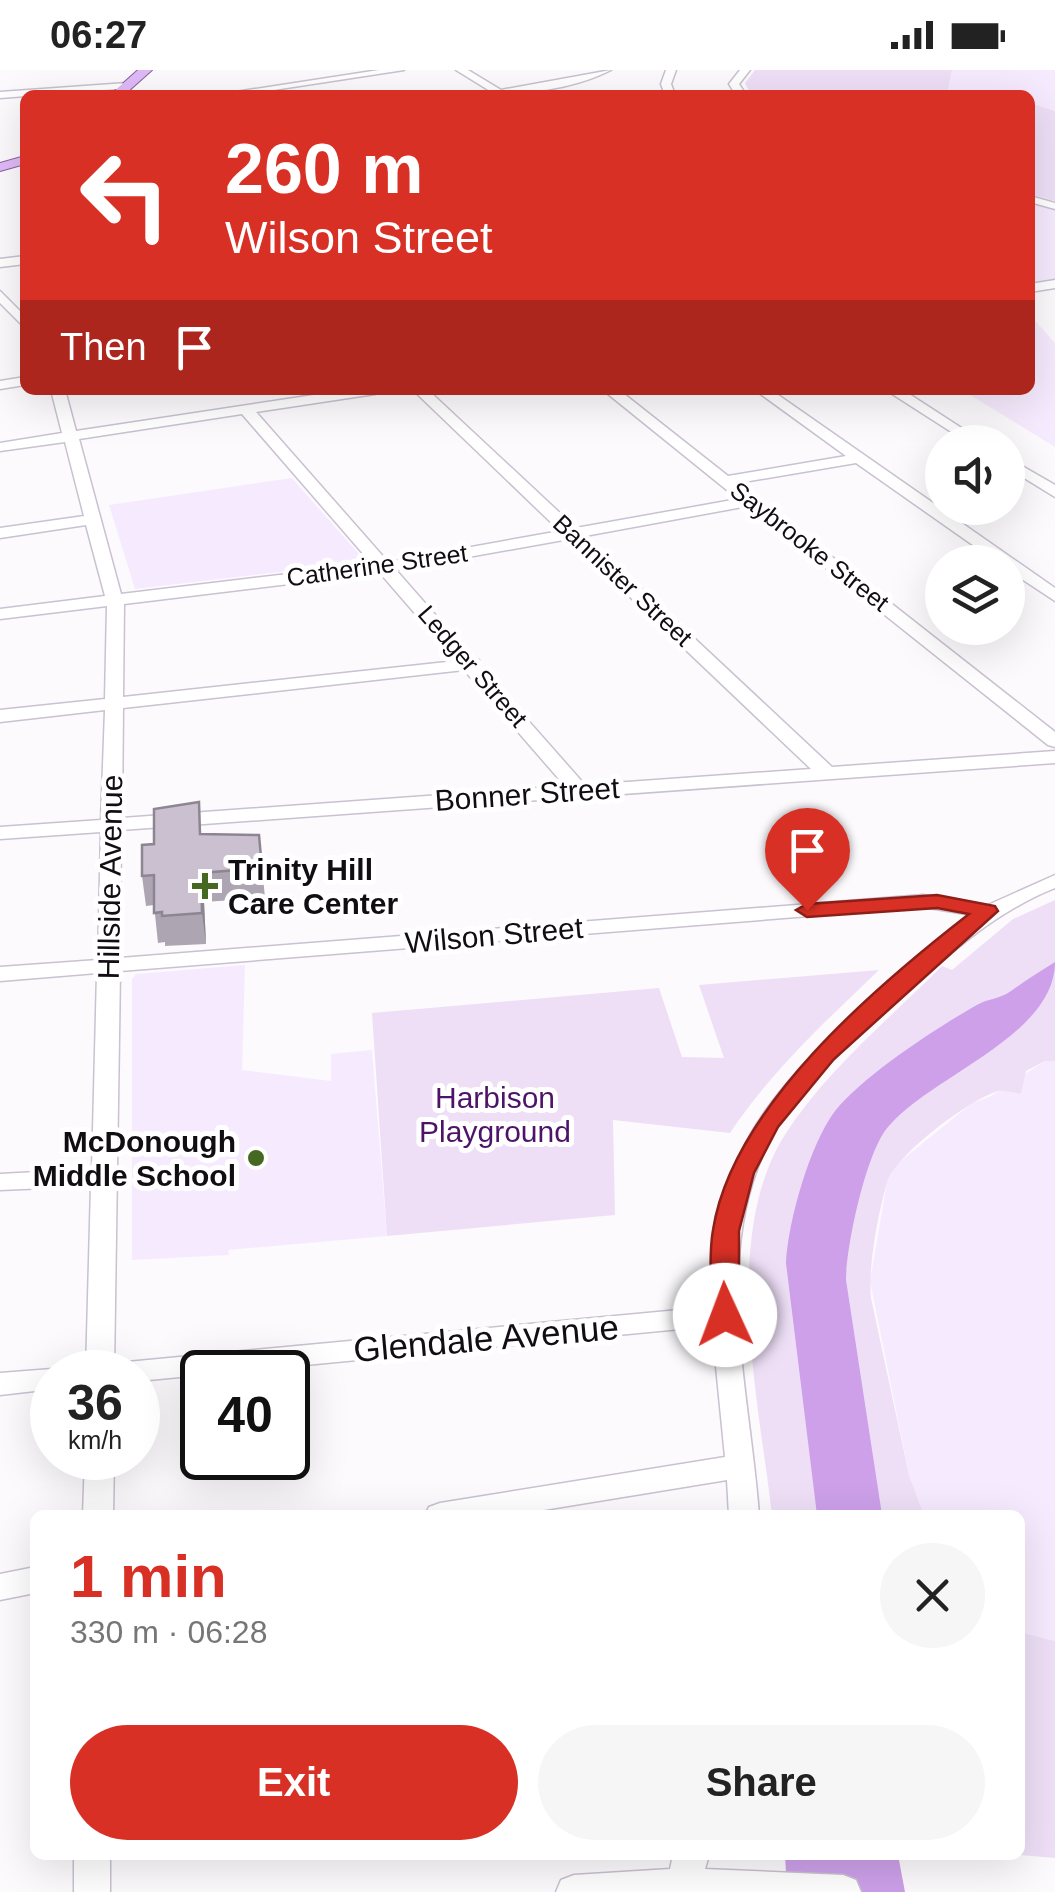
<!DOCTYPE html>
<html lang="en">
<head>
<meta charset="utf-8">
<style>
	:root { --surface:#fff; --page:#f6f6f6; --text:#222; --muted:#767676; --accent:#d93025 }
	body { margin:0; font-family:Arial,sans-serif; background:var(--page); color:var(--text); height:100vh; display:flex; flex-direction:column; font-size:38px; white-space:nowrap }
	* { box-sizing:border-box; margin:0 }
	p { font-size:32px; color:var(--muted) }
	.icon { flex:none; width:55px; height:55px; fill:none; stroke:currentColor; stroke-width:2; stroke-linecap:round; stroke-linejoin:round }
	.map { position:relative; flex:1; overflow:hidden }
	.drawer { position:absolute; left:30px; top:1440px; width:995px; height:350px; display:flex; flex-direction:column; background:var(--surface); border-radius:15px; box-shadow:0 10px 40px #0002 }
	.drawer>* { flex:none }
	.banner { position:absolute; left:20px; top:20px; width:1015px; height:305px; border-radius:15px; box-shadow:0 10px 40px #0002; background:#d93025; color:#fff; overflow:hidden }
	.buttons { position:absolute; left:925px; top:355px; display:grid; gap:20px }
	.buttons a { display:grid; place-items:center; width:100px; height:100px; border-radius:50%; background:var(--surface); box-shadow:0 10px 40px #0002; font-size:50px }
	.speed { position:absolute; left:30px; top:1280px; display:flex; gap:20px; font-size:50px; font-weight:700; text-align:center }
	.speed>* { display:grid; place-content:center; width:130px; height:130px; border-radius:50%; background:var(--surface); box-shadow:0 10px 40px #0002; line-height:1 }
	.speed small { font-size:25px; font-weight:400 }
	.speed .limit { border:5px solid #111; border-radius:15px; background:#fff; color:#111 }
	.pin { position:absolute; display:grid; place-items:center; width:85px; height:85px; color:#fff; margin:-102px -42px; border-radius:50% 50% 50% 0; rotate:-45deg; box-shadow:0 0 10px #0007 }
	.pin .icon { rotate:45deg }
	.me { position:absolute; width:110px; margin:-55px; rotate:358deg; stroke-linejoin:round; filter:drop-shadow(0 0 8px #0008) }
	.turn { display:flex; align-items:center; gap:35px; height:210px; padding:0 40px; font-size:45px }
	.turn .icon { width:130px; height:130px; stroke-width:2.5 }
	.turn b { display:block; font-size:70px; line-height:85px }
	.then { display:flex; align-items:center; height:95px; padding:0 40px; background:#0003; gap:20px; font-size:38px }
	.round { display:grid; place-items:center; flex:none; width:105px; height:105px; border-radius:52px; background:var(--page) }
	.overview { display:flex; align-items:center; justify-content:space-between; height:170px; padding:0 40px }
	h1 { font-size:60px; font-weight:700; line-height:75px; color:var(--accent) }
	.primary-button { display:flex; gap:20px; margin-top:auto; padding:20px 40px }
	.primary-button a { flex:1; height:115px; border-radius:60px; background:var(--accent); color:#fff; font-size:40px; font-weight:700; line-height:115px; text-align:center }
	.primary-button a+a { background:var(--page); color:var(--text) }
	.status { display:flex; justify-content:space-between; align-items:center; height:70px; padding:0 50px; background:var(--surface); direction:ltr }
	.status svg { height:28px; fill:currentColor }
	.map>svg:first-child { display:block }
	.built { fill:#f6ebfe }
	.green { fill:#eedff7 }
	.water { fill:#cda0e9 }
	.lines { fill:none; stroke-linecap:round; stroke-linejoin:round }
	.minor-casing { stroke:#cac1d1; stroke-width:3 }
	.major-casing { stroke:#8b60a3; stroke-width:2 }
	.minor { fill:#fff; fill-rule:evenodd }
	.major { fill:#e0baf7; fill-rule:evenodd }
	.wall { fill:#aea5b3 }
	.shaded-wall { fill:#8d8692 }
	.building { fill:#cac0d0; stroke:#8d8692; stroke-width:2.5 }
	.route { fill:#d93025; stroke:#8d1f18; stroke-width:2.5 }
	.poi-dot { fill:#456921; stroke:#fff; stroke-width:4 }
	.labels { text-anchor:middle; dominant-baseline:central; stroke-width:10; stroke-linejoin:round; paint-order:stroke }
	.far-street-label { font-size:25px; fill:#110d13; stroke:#fff }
	.street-label { font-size:30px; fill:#110d13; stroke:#fff }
	.poi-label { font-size:30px; font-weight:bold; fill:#110d13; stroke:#fff; text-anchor:start }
	.park-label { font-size:30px; fill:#4d1368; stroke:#fff }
	.near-street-label { font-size:35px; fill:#110d13; stroke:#fff }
</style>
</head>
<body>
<div class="status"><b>06:27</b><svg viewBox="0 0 49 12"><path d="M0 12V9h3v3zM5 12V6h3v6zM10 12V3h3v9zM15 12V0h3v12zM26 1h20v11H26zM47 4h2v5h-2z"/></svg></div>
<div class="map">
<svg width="1055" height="1822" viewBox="0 0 1055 1822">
	<rect width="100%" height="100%" fill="#fcfafd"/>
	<path class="built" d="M 952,0 L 1055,0 L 1055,41 L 1030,33 L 1030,25 L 948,20 Z
		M 1030,133 L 1055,140 L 1055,210 L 1030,214 Z
		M 1030,245 L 1055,273 L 1055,377 L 962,320 L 1030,320 Z
		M 292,408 L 366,492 L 135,519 L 109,435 Z
		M 245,895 L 242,1000 L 331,1011 L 331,984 L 372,980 L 387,1166 L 228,1180 L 229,1185 L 132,1190 L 132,909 L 136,904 Z
		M 1045,991 L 1055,991 L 1055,1571 L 1020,1562 L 1020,1445 L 924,1445 L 909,1405 L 870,1211 L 887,1112 L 897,1094 L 971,1034 L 991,1026 Z"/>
	<path class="green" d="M 755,0 L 952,0 L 948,20 L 1012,25 L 751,25 L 745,13 Z
		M 1030,33 L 1055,41 L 1055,131 L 1030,124 Z
		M 1055,830 L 1055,991 L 1045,991 L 1026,1001 L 1021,1024 C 1015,1023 1004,1020 998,1021 C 969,1030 896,1084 887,1113 C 878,1143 868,1198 871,1228 L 909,1405 L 924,1445 L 772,1445 C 759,1331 720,1165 786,1063 C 827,1000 889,949 942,896 L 952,900 L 1013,849 Z
		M 879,900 C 826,951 772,1000 730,1063 L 613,1050 L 615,1145 L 387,1166 L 372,943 L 659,918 L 682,987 L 724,988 L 699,915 Z
		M 1020,1562 L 1055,1571 L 1055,1788 L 1020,1785 Z"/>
	<path class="water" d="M 1055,892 C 1055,966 932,1005 888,1057 C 866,1082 846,1177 846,1210 L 882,1445 L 817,1445 L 786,1193 C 788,1151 810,1074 835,1041 C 864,1005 935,959 975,936 C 986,929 1000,929 1011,921 C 1025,911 1039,902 1055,892 Z
		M 785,1785 L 898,1785 L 905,1822 L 787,1822 Z"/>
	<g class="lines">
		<defs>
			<path id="minor" d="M 379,0 L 404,0 L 241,25 L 216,25 Z
				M 456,0 L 468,0 L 501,20 L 611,0 C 572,20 519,25 477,25 L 490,21 Z
				M 666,0 L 676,0 L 671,14 L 675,25 L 665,25 L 661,14 Z
				M 740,0 L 750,0 L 739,14 L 746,25 L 736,25 L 729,14 Z
				M 127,13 L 130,18 L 0,28 L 0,22 Z
				M 1030,126 L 1055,133 L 1055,139 L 1030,132 Z
				M 25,186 L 25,194 L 0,197 L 0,189 Z
				M 1055,210 L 1055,218 L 1030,222 L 1030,214 Z
				M 0,221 L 25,246 L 25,258 L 0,233 Z
				M 25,307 L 25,315 L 0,319 L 0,311 Z
				M 51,320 L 65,320 L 76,361 L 347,320 L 382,320 L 375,324 L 256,342 L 388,492 L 560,461 L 413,320 L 428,320 L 576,458 L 738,429 L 603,320 L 619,320 L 728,406 L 846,386 L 755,320 L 771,320 L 1055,518 L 1055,531 L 1008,500 L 1008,492 L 997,492 L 856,393 L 738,413 L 1055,662 L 1055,677 L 1048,675 L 748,436 L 585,466 L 832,697 L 1055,681 L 1055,693 L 121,760 L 120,888 L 923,825 L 988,835 L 1055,805 L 1055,818 C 990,844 941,891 890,937 C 852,973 809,1008 780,1052 C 706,1170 750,1317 759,1445 L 729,1445 L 727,1410 L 513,1445 L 425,1445 L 429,1437 L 440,1433 L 725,1387 L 712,1256 L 138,1311 L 138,1302 L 86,1302 L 91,1116 L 0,1120 L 0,1104 L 92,1099 L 97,903 L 0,911 L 0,897 L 98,890 L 101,762 L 0,769 L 0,757 L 101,750 L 105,640 L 0,652 L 0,640 L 105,629 L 107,536 L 0,549 L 0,539 L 105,526 L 86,455 L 0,468 L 0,458 L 84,446 L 65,372 L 0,381 L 0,373 L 62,363 ZM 242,344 L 372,494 L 121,524 L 79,369 ZM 569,469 L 811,699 L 585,715 L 480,596 L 479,590 L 474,589 L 396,500 ZM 380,503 L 456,591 L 123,627 L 124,534 ZM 464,600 L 565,716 L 122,748 L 123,638 ZM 923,837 L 972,845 C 934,872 901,904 866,935 C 761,1029 712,1090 711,1237 L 127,1292 L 114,1300 L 120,901 Z
				M 886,320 L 903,320 L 983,372 L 967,372 Z
				M 1008,388 L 1055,415 L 1055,427 L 1008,398 Z
				M 52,1299 L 63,1302 L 52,1302 L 52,1319 L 0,1325 L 0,1303 Z
				M 85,1388 L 114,1388 L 113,1445 L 83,1445 Z
				M 35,1497 L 35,1523 L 0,1530 L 0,1504 Z
				M 74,1785 L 110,1785 L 110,1822 L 74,1822 Z
				M 673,1785 L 709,1785 L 705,1799 L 843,1805 L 856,1810 L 861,1822 L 556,1822 L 561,1810 L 574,1805 L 670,1799 Z"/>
			<path id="major" d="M 138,0 L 152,0 L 124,25 L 110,25 Z
				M 25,86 L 25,94 L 0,101 L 0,93 Z"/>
		</defs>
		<use href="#minor" class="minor-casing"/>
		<use href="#major" class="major-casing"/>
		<use href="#minor" class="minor"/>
		<use href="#major" class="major"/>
	</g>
	<path class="wall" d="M 202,764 L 259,765 L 265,828 L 204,832 L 206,874 L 165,876 L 165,872 L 158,873 L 154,835 L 146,836 L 142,806 L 154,774 Z"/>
	<path class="shaded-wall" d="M 201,803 L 204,832 L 206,874 L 202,843 Z"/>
	<path class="building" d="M 199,732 L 200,764 L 259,765 L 262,798 L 201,803 L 202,843 L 162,846 L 162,842 L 154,843 L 154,805 L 142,806 L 142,775 L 154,774 L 154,739 Z"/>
	<path class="route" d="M 937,825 L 995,836 L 998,841 L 834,989 L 778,1057 L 754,1103 L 739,1161 L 739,1245 L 735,1252 L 715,1252 L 711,1245 C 712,1218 708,1187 713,1160 C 732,1038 875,917 969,844 L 937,838 L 807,847 L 796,840 L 807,834 Z"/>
	<g class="poi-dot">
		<path d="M200 801h10v10h10v10h-10v10h-10v-10h-10v-10h10z"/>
		<circle cx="256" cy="1088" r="10"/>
	</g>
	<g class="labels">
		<g class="far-street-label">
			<text transform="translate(810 476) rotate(38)">Saybrooke Street</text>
			<text transform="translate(377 495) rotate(-8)">Catherine Street</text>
			<text transform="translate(623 510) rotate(43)">Bannister Street</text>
			<text transform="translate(473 596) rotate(49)">Ledger Street</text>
		</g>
		<g class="street-label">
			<text transform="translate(527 724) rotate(-4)">Bonner Street</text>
			<text transform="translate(110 807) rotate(-89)">Hillside Avenue</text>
			<text transform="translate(494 865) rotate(-5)">Wilson Street</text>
		</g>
		<g class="poi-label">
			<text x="228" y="799">Trinity Hill<tspan x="228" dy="34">Care Center</tspan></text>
			<text x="236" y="1071" text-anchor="end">McDonough<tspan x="236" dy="34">Middle School</tspan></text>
		</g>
		<g class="park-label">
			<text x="495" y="1027">Harbison<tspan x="495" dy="34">Playground</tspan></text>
		</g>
		<g class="near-street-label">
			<text transform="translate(486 1268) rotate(-5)">Glendale Avenue</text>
		</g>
	</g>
</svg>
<div class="buttons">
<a><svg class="icon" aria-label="sound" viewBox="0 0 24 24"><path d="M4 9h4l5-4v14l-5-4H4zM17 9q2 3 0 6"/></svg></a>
<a><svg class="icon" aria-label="layers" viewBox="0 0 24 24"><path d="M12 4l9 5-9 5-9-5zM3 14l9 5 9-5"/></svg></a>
</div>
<div class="speed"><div>36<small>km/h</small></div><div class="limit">40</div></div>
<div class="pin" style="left:807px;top:840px;background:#d93025"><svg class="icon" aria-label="arrive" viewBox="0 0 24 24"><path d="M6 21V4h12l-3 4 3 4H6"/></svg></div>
<svg class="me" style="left:725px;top:1245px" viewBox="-20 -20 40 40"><circle r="19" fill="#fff"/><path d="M0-13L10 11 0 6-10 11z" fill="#d93025"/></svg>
<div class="banner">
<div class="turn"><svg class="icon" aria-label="left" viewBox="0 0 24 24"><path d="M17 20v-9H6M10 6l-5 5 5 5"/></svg><div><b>260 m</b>Wilson Street</div></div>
<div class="then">Then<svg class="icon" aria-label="arrive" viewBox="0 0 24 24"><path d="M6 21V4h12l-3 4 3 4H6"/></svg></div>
</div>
<section class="drawer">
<div class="overview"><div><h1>1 min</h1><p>330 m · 06:28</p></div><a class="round"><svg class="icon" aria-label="close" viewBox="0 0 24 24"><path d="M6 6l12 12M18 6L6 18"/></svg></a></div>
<div class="primary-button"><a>Exit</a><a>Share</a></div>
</section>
</div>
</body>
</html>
